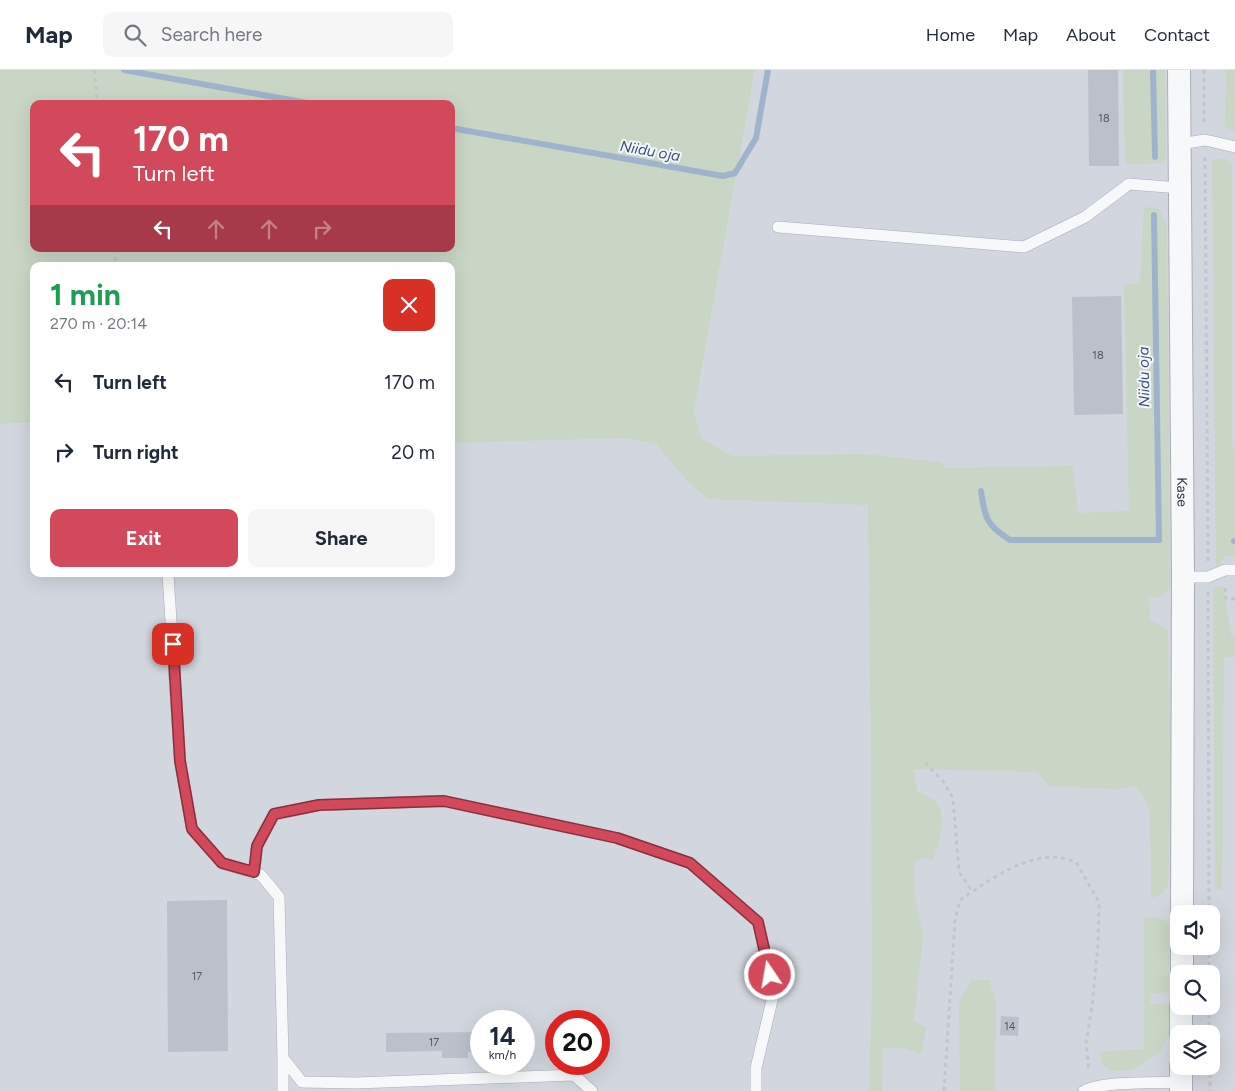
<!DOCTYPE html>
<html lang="en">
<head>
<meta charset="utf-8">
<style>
	:root { --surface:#fff; --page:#f6f6f7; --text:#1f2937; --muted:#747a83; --line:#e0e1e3; --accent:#d1495b }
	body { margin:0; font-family:Figtree,sans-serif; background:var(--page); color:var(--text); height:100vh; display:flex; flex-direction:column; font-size:19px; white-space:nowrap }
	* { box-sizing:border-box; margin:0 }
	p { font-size:16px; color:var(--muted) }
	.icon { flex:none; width:28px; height:28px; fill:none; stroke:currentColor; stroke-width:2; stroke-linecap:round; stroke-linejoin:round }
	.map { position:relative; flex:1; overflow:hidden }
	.drawer { position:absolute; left:30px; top:192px; width:425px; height:315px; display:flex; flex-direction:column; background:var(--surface); border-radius:10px; box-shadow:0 5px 20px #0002 }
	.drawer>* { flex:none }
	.hud { position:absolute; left:30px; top:30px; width:425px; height:152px; border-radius:10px; box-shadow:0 5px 20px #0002; background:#d1495b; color:#fff; overflow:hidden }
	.tools { position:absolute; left:1170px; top:835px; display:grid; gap:10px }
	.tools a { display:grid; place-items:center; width:50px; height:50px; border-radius:10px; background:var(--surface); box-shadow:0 5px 20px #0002; font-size:25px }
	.speed { position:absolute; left:470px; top:940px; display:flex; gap:10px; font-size:25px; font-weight:700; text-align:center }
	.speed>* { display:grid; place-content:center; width:65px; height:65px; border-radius:50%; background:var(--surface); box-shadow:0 5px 20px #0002; line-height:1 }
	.speed small { font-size:12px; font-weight:400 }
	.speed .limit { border:8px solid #d22; background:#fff; color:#111 }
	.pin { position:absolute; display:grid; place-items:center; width:42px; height:42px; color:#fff; margin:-21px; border-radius:10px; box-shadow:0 2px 8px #0006 }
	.me { position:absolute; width:55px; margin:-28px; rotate:348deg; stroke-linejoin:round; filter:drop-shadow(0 0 4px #0008) }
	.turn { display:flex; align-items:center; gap:18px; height:105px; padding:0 20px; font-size:22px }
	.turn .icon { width:65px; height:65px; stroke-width:2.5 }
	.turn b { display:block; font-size:35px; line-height:42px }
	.lanes { display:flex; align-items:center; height:48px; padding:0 20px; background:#0003; justify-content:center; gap:25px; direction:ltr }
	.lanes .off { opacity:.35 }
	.round { display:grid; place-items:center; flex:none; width:52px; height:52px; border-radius:10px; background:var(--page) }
	.head { display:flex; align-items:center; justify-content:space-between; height:85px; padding:0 20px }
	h1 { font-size:30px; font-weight:700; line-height:38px; color:#1e9e55 }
	.primary-button { display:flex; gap:10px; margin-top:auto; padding:10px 20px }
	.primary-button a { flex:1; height:58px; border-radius:10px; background:var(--accent); color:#fff; font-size:20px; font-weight:700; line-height:58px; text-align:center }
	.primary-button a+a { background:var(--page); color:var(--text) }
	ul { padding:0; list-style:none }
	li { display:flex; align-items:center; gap:15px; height:70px; padding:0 20px }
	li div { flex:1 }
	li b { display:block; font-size:19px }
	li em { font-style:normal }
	header { display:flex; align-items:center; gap:30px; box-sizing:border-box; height:70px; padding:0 25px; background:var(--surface); border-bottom:1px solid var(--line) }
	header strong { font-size:24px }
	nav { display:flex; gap:28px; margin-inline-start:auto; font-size:18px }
	.search { width:350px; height:45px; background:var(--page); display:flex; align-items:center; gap:12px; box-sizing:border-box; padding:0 18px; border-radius:10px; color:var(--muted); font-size:19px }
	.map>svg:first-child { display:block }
	.built { fill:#d2d6de; fill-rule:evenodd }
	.green { fill:#c9d6c5; fill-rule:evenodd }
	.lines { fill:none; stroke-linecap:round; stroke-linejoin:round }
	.stream { stroke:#9fb4cc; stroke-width:6 }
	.building { fill:#bbc0ca }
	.lane-casing { stroke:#a9aeb7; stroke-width:12 }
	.street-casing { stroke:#a9aeb7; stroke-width:24 }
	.path { stroke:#c2c5cb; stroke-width:3; stroke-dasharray:4 4; stroke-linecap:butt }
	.lane { stroke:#f7f8fa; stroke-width:11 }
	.street { stroke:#f7f8fa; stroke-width:22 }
	.route-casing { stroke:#882f3b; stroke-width:12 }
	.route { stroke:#d1495b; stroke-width:9 }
	.labels { text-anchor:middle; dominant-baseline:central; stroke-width:4; stroke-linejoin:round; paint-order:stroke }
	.number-label { font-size:11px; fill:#4f5766 }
	.street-label { font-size:14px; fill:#2b3445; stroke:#f4f6f9 }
	.water-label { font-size:15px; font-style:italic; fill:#34527a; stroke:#f4f6f9 }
</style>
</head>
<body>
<header>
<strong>Map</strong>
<div class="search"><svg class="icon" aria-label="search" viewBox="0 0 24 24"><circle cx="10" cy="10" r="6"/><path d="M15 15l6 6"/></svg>Search here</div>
<nav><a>Home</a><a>Map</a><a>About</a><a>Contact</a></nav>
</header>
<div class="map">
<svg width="1235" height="1021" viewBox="0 0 1235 1021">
	<rect width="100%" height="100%" fill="#e4e7ec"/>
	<path class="built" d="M 755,0 L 1226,0 L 1224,56 L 1235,61 L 1235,1021 L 0,1021 L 0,354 L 34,353 L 34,504 L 451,504 L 451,347 L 694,343 ZM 1179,844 L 1211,844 L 1211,876 L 1179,876 ZM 1179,904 L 1211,904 L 1211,936 L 1179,936 ZM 481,951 L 524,951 L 524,994 L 481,994 ZM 556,951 L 599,951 L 599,994 L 556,994 ZM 1179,964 L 1211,964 L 1211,996 L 1179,996 Z"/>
	<path class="green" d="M 0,0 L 755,0 L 694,343 L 702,369 L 732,386 L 863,384 L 941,392 L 945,398 L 1073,396 L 1078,443 L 1129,441 L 1124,215 L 1140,213 L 1144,137 L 1159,139 L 1167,157 L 1170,519 L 1162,526 L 1149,528 L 1150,551 L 1162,556 L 1168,561 L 1171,705 L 1168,817 L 1160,825 L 1151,828 L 1150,743 L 1145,728 L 1134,716 L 1116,719 L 1049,716 L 1037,702 L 914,699 L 917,721 C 922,724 928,726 932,729 C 950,741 939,773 933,790 L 921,788 L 914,793 L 915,827 L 923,866 L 914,951 L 926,958 L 921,984 L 903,978 L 883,978 L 882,1021 L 869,1021 L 872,919 L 871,693 L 868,435 L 708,429 L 687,411 L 656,374 L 625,368 L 451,373 L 451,196 L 34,196 L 34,353 L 0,354 ZM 34,34 L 451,34 L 451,179 L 34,179 Z
		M 1123,0 L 1165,0 L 1166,85 L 1163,93 L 1125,94 Z
		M 1226,0 L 1235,0 L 1235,61 L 1224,57 Z
		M 1212,89 L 1225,89 L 1232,94 L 1232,368 L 1235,394 L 1235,486 L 1226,486 L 1216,497 Z
		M 1223,516 L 1231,565 L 1235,565 L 1235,587 L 1224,587 L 1222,819 L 1215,820 L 1213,518 Z
		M 1147,846 L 1166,850 L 1170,858 L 1169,922 L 1151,924 L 1150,933 L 1169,935 L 1171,960 L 1161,981 L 1132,1000 L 1110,1001 L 1102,994 L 1099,982 L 1144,979 L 1144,848 Z
		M 971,910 L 989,910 L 996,933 L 995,1021 L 960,1021 L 959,932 Z"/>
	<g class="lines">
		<path class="stream" d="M 124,0 L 313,34
			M 1153,0 L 1155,87
			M 451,58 L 723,106 L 735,103 L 756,68 L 768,0
			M 981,421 C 985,448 986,455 1010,470 L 1159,470 L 1154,145
			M 1234,471 L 1235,471"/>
	</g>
	<path class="building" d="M 1088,0 L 1118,0 L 1119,96 L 1089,96 Z
		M 1121,226 L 1123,344 L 1074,345 L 1072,227 Z
		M 227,830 L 228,981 L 168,982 L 167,831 Z
		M 1001,946 L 1019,947 L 1018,966 L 1000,965 Z
		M 524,961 L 526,961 L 526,987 L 524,987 Z
		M 481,962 L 481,981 L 468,982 L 468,988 L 442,988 L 442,981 L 386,982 L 386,963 Z"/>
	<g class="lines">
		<defs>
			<path id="lane" d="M 1180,74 L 1205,70 L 1235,77
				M 778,157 L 1024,177 L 1085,147 L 1129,114 L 1180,118
				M 168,504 L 180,691 L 192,759 L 222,793 L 261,805 L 279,827 L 283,988 L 302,1012 L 356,1013 L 574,1005 L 592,1021
				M 1183,507 L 1208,507 L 1225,500 L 1235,500
				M 254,803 L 257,776 L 274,745 L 319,735 L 444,731 L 617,768 L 690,793 L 758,852 L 774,922 L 756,998 L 756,1021
				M 283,1021 L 283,988
				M 1084,1021 C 1103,1011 1157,1013 1181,1012"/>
			<g id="street">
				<path id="s1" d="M 1179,0 L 1183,507 L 1182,844"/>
				<path d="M 1182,904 L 1182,876"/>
				<path d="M 1181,964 L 1181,936"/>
				<path d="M 1181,996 L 1181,1021"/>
			</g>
		</defs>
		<use href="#lane" class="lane-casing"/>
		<use href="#street" class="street-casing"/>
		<path class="path" d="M 94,0 L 98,34
			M 1204,0 L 1204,56
			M 1205,87 L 1208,491
			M 114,179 L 116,196
			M 1225,518 L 1226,529 L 1235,529
			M 1208,522 L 1209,844
			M 925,693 L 943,711 L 953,728 L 959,802 L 973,822
			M 1209,876 L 1209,904
			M 1209,936 L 1209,964
			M 1210,996 L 1210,1021
			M 944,1021 L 955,850 L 960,830 C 988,811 1019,788 1053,787 C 1061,787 1069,790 1076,792 L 1099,832 L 1098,874 L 1092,936 L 1086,973 L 1089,1001"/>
		<use href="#lane" class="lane"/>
		<use href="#street" class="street"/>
	</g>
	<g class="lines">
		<defs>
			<path id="route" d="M 173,574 L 180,691 L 192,759 L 222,793 L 254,802 L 257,776 L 274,744 L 319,735 L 444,731 L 617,768 L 690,793 L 758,852 L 770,905"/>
		</defs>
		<use href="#route" class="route-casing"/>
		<use href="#route" class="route"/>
	</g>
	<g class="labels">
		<g class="number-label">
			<text x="1104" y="48">18</text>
			<text x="1098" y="285">18</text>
			<text x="197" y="906">17</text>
			<text x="1010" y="956">14</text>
			<text x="434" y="972">17</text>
		</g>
		<g class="street-label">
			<text stroke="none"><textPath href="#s1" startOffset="422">Kase</textPath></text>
		</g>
		<g class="water-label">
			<text transform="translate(650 81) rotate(10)">Niidu oja</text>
			<text transform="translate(1144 307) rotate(-91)">Niidu oja</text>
		</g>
	</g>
</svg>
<div class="tools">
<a><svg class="icon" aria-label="sound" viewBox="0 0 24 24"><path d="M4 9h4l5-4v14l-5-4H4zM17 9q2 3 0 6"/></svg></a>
<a><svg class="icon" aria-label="search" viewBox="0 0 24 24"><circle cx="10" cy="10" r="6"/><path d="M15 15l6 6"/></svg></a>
<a><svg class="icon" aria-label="layers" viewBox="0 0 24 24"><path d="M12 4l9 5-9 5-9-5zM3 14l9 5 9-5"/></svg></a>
</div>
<div class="speed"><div>14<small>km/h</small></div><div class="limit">20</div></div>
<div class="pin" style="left:173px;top:574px;background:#d93025"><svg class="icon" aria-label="arrive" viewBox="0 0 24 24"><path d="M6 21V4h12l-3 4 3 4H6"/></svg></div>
<svg class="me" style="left:770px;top:905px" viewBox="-20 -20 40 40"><circle r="17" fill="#d1495b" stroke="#fff" stroke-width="3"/><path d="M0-11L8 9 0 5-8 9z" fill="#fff"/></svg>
<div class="hud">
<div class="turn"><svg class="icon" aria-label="left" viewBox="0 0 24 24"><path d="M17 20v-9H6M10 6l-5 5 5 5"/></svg><div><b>170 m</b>Turn left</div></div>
<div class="lanes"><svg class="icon" aria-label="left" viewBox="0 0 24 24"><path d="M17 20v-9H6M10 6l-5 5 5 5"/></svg><svg class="icon off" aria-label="ahead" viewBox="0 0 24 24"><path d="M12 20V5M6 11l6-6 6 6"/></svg><svg class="icon off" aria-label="ahead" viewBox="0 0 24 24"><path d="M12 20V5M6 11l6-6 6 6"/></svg><svg class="icon off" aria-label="right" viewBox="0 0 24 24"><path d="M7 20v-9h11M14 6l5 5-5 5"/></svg></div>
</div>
<section class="drawer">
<div class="head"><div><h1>1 min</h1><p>270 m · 20:14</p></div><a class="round" style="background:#d93025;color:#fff"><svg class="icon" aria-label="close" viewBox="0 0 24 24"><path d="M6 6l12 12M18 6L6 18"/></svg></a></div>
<ul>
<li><svg class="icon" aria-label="left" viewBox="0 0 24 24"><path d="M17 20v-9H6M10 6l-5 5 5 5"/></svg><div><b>Turn left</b></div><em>170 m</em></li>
<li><svg class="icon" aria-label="right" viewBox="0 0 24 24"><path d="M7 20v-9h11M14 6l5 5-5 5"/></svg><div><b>Turn right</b></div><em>20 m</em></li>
</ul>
<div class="primary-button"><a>Exit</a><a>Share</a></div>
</section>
</div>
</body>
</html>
